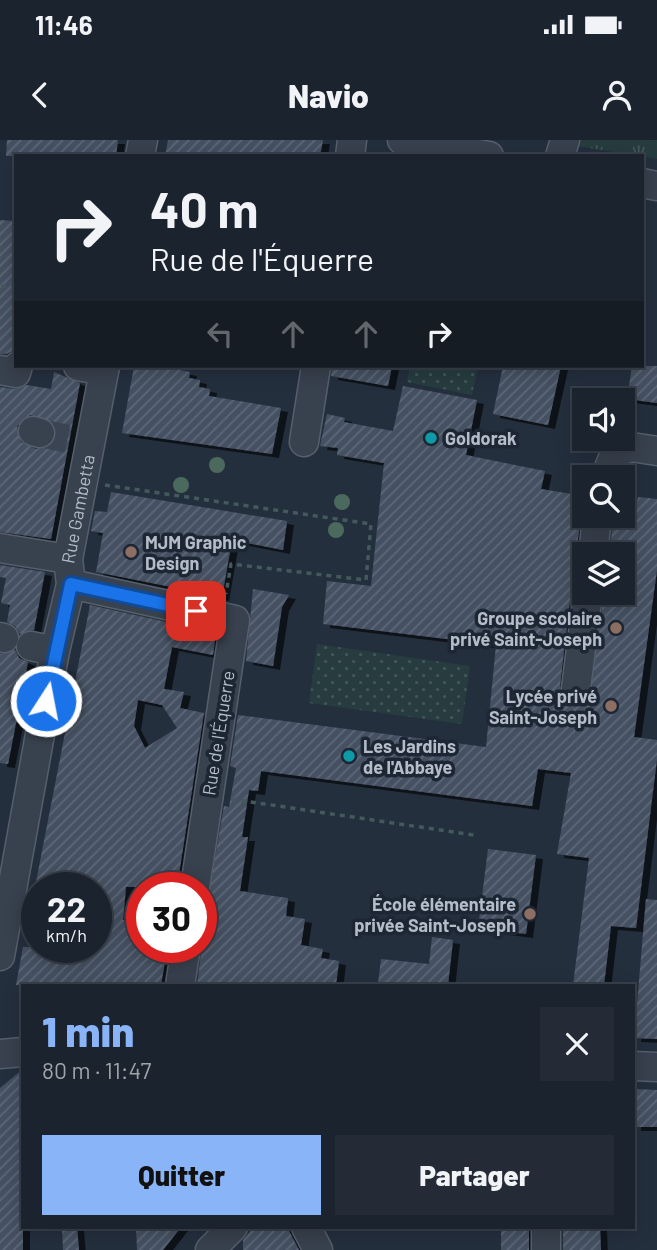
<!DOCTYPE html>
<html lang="fr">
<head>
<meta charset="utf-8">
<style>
	:root { --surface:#1b232e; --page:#242b36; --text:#f1f3f6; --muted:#a0a4aa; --line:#39404a; --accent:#8ab4f8 }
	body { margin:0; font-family:Barlow,sans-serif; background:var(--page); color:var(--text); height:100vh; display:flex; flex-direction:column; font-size:26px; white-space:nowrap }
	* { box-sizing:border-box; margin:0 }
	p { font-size:23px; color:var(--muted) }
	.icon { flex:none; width:38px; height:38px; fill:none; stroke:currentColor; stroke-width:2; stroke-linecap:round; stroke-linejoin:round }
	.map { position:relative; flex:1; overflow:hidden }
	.sheet { position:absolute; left:21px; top:844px; width:614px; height:245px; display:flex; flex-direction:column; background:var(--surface); border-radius:0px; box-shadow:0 4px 18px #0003,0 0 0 2px var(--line) }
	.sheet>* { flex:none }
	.hud { position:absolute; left:14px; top:14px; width:630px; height:214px; border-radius:0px; box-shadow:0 4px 18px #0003,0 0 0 2px var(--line); background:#1b232e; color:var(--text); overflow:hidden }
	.fabs { position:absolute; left:572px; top:248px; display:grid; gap:14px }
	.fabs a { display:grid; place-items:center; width:63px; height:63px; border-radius:0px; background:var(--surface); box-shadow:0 4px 18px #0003,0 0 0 2px var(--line); font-size:35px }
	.speed { position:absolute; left:21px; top:732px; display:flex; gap:14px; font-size:35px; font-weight:700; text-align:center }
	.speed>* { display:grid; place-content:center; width:91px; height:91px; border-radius:50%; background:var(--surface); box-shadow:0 4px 18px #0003,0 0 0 2px var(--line); line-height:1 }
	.speed small { font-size:18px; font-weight:400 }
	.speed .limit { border:10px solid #d22; background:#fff; color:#111 }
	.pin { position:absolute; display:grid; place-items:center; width:60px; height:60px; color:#fff; margin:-30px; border-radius:14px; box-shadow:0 4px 10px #0006 }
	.me { position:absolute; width:77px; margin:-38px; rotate:11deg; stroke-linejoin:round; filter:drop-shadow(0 0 5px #0008) }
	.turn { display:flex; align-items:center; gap:24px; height:147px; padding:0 21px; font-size:32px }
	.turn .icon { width:91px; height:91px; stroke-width:2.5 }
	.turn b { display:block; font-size:49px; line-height:60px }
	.lanes { display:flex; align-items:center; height:66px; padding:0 21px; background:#0003; justify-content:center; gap:35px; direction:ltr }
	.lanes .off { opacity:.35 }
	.round { display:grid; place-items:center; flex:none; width:74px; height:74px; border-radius:0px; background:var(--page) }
	.headline { display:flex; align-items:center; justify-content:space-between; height:119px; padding:0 21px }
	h1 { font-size:42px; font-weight:800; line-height:52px; color:var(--accent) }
	.action { display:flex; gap:14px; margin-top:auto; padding:14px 21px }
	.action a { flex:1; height:80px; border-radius:0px; background:var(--accent); color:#111; font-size:28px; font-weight:800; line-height:80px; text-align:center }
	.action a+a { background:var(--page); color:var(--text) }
	.status { display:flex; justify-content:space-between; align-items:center; height:49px; padding:0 35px; background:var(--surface); direction:ltr }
	.status svg { height:19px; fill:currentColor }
	header { display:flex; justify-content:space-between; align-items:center; height:91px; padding:0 21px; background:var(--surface); font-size:32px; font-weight:800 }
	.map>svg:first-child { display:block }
	.grass { fill:url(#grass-dots) }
	.park { fill:url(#park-tufts) }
	.building { fill:url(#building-hatch); fill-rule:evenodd; filter:url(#shadow) }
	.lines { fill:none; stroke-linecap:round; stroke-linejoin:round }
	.minor-tunnel { stroke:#3a4453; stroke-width:28; stroke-dasharray:28 14; stroke-linecap:butt }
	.minor-casing { stroke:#565f6c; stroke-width:31 }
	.path { stroke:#44595c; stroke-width:3.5; stroke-dasharray:5 5; stroke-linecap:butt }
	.minor { stroke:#38414e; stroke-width:28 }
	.tree { fill:#4b6a5d }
	.route-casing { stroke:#114b97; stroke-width:18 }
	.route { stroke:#1a73e8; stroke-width:12 }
	.culture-dot { fill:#0f9aa8; stroke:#1d2633; stroke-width:2.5 }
	.education-dot { fill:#8d6e63; stroke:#1d2633; stroke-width:2.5 }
	.labels { text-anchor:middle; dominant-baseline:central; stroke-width:7; stroke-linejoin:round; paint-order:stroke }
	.poi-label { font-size:18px; font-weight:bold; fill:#b4bcc9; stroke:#1d2633; text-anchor:start }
	.street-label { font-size:18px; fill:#b4bcc9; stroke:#1d2633 }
</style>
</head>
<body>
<div class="status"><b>11:46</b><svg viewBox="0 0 49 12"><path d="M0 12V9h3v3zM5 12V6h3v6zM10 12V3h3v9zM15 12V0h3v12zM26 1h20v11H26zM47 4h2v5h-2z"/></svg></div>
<header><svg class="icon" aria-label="back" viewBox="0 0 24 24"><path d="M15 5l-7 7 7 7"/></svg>Navio<svg class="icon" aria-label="person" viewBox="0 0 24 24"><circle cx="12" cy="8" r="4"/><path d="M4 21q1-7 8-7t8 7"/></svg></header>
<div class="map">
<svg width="657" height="1110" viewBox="0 0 657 1110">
	<defs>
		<pattern id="grass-dots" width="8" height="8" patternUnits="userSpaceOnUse" patternTransform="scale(1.75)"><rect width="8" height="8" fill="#263c3f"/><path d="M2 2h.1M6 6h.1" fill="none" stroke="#435659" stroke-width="1.8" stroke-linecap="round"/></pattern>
		<pattern id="park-tufts" width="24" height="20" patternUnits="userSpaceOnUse" patternTransform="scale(1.75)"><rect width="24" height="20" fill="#263c3f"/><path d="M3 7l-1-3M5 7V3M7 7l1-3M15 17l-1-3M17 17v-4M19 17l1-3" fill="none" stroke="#435659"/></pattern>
		<pattern id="building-hatch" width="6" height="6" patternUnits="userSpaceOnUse" patternTransform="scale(1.75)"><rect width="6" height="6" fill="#455162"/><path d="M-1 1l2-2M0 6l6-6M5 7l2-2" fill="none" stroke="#5d6877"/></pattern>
		<filter id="shadow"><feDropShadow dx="7" dy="4" stdDeviation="0" flood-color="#0009"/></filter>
	</defs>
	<rect width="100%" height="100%" fill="#242f3e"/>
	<path class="grass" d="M 410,226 L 478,226 L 472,255 L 407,242 Z
		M 317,504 L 470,526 L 462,584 L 309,563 Z"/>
	<path class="park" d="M 579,0 L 657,0 L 657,19 L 577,6 Z"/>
	<path class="building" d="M 7,0 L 118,0 L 116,16 L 6,16 Z
		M 168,0 L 323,0 L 320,16 L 165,16 Z
		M 0,80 L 16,81 L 16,210 L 6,214 L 0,214 Z
		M 134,226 L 159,226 L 190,232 L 189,238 L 200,240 L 199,247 L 210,249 L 209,256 L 281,268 L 272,314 L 122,293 Z
		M 332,226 L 392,226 L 388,246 L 331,236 Z
		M 503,226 L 561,226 L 548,285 L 493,274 Z
		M 632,226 L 657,226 L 657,263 L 627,259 Z
		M 54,232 L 80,243 L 51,399 L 0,392 L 0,247 L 14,249 L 27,245 L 51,249 ZM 30,275 L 52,282 L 56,297 L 51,305 L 36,309 L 21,302 L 17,286 Z
		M 403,246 L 477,260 L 466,315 L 545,331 L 541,349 L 584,356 L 576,413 L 582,427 L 580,439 L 571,451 L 560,546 L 567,562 L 582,564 L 590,557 L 604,453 L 623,453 L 623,415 L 610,415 L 613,376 L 623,376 L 623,368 L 635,370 L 638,357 L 657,359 L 657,430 L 634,597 L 657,600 L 657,619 L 636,788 L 611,786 L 604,845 L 573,845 L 589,718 L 557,714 L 571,633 L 538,629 L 532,666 L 261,631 L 258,651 L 249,650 L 242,697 L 248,697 L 240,751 L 288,758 L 286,776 L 305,779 L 301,805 L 323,809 L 321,818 L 339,821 L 336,845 L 197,845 L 208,758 L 224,666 L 229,667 L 236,628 L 230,626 L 238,575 L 486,607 L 496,505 L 323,484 L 327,441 L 371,446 L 384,323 L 337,315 L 338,308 L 320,306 L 327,274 L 345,278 L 344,282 L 393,291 Z
		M 111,352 L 287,381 L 283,410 L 232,400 L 222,457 L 96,432 L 103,393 L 91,391 L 95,371 L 107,372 Z
		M 0,425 L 45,432 L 34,490 L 20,494 L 15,486 L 7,482 L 10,465 L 1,463 L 6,438 L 0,437 Z
		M 253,449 L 289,455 L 282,467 L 273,526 L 246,521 Z
		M 90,465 L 216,493 L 213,515 L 172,507 L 164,549 L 184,552 L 180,568 L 204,573 L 177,747 L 126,747 L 123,780 L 142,782 L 142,807 L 164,807 L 167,810 L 161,845 L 16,845 L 23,807 L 101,807 L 105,759 L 96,758 L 96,747 L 35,747 ZM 138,560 L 162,565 L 177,588 L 145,608 L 134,586 Z
		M 15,510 L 19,518 L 28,522 L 8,624 L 0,623 L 0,514 Z
		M 488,709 L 536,715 L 526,794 L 478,788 Z
		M 646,759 L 657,760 L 657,899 L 634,898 Z
		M 432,797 L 453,800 L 448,845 L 378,843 L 381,819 L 429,824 Z
		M 23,929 L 23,1110 L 0,1110 L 0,948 Z
		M 634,949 L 657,950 L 657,987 L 634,987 Z
		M 62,1087 L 77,1087 L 79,1110 L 63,1110 Z
		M 136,1087 L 181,1087 L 163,1110 L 137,1110 Z
		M 254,1087 L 287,1087 L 299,1110 L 243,1110 L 243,1100 Z
		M 501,1087 L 529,1087 L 529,1110 L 501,1110 Z
		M 563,1087 L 600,1087 L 601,1110 L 563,1110 Z"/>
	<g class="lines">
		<path class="minor-tunnel" d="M 40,293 L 69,299"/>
		<defs>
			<g id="minor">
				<path d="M 402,0 L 489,16"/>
				<path d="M 140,16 L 143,0"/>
				<path d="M 350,16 L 352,0"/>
				<path d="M 560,16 L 565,0"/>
				<path d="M 642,43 L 657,46"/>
				<path d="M 78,226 L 104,231"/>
				<path d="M 0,230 L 16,233 L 18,226"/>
				<path d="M 33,291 L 40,293"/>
				<path d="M 304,302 L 316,226"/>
				<path d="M 605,338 L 615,313 L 631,307 L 657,311"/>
				<path d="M 0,408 L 68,419"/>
				<path d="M 593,415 L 597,376"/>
				<path d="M 71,444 L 235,480 L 195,747"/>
				<path d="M 0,497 L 4,498"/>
				<path d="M 31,506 L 55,511"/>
				<path d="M 576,548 L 588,453"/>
				<path id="s1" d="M 0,816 L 55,511 L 71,444 L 68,419 L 105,226"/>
				<path d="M 180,845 L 186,807"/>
				<path d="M 0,914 L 23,912"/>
				<path d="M 634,926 L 657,927"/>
				<path d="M 306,1087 L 318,1110"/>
				<path d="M 546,1087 L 546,1110"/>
				<path d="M 210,1110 L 233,1087"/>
			</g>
		</defs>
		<use href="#minor" class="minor-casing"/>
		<path class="path" d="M 1,146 L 13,147 L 16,135
			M 105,345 L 371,384 L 366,440 L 231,424 L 226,454
			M 231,659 L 474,695"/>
		<use href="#minor" class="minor"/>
	</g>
	<g class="tree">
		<circle cx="217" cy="325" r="8"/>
		<circle cx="181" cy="345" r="8"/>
		<circle cx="342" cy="362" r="8"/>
		<circle cx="336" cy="390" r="8"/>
	</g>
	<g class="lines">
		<defs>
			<path id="route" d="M 46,561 L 71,444 L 196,471"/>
		</defs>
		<use href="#route" class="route-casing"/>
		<use href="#route" class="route"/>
	</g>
	<g class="culture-dot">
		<circle cx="431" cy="298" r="7"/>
		<circle cx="349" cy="616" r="7"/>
	</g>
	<g class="education-dot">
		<circle cx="131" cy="412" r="7"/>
		<circle cx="616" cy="488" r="7"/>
		<circle cx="611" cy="566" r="7"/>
		<circle cx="530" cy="774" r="7"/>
	</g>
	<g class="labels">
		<g class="poi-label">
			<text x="445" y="298">Goldorak</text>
			<text x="145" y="402">MJM Graphic<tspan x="145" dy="21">Design</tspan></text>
			<text x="602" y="478" text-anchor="end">Groupe scolaire<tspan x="602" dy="21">privé Saint-Joseph</tspan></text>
			<text x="597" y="556" text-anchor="end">Lycée privé<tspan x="597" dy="21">Saint-Joseph</tspan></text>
			<text x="363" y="606">Les Jardins<tspan x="363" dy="21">de l'Abbaye</tspan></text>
			<text x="516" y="764" text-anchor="end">École élémentaire<tspan x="516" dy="21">privée Saint-Joseph</tspan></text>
		</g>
		<g class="street-label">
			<text stroke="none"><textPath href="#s1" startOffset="455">Rue Gambetta</textPath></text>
			<text transform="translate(218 593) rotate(-81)">Rue de l'Équerre</text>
		</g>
	</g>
</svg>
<div class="fabs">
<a><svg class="icon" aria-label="sound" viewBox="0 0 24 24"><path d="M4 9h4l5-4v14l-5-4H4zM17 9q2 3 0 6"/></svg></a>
<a><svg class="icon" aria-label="search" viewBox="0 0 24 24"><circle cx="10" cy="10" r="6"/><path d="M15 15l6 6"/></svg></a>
<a><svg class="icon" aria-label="layers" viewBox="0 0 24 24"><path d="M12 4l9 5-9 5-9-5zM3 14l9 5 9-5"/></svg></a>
</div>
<div class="speed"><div>22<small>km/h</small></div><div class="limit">30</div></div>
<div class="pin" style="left:196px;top:471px;background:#d93025"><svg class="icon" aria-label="arrive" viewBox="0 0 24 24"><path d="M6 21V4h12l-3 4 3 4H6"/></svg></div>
<svg class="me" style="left:46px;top:561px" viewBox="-20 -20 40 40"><circle r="17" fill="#1a73e8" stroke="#fff" stroke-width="3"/><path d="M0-11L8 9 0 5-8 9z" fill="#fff"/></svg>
<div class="hud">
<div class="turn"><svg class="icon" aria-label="right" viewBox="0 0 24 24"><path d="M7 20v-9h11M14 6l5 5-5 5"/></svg><div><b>40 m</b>Rue de l'Équerre</div></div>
<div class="lanes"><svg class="icon off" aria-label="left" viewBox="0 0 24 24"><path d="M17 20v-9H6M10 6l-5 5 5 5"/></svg><svg class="icon off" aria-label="ahead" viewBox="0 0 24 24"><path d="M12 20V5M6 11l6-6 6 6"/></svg><svg class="icon off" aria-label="ahead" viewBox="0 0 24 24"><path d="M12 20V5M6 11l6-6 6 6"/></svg><svg class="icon" aria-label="right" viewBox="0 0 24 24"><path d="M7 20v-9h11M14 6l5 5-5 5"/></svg></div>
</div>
<section class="sheet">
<div class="headline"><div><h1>1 min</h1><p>80 m · 11:47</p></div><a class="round"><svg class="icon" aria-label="close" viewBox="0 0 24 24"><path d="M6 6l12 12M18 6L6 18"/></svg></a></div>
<div class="action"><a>Quitter</a><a>Partager</a></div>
</section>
</div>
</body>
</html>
